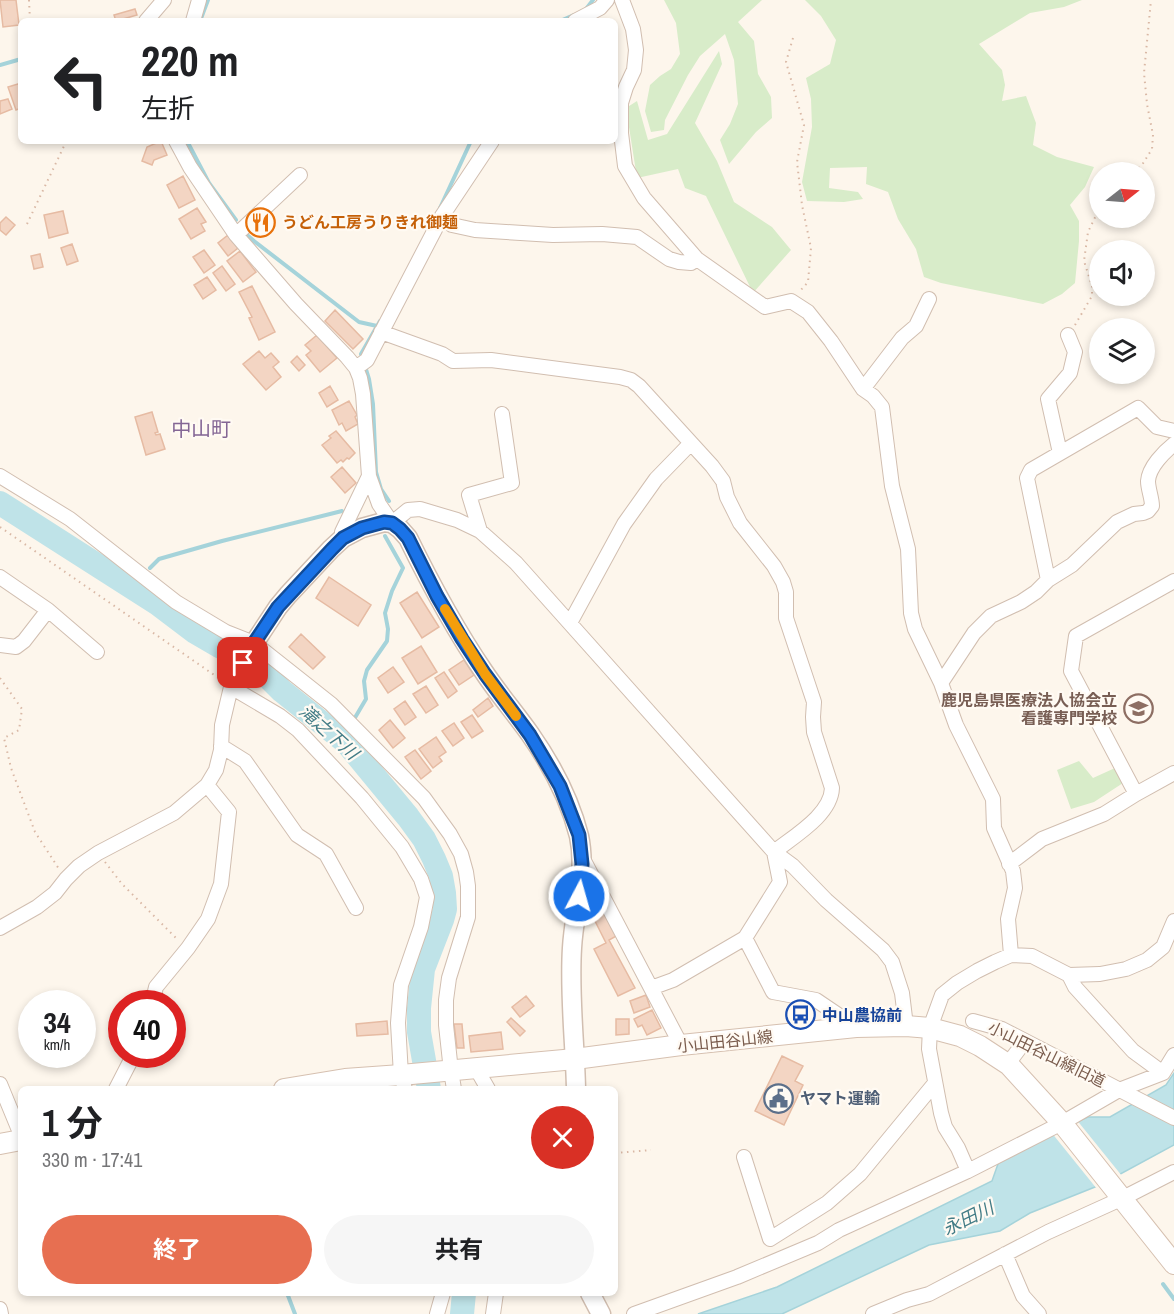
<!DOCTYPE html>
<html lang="ja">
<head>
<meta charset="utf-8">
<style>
	:root { --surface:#fff; --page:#f6f6f6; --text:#202124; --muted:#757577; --accent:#e76f51 }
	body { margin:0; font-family:"Archivo Narrow","Noto Sans JP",sans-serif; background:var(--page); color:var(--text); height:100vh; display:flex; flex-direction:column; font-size:22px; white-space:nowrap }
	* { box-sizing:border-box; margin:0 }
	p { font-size:20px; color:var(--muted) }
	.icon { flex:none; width:33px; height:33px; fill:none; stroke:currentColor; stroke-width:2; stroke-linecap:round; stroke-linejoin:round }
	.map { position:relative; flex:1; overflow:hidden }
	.drawer { position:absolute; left:18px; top:1086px; width:600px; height:210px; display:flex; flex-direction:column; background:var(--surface); border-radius:9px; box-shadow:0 3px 9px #0003 }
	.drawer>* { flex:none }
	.top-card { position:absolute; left:18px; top:18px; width:600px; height:126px; border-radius:9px; box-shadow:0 3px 9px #0003; background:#fff; color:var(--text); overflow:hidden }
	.needle { width:39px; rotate:73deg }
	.fabs { position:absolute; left:1089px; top:162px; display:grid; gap:12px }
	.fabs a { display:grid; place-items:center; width:66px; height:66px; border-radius:50%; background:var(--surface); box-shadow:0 3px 9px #0003; font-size:30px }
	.speed { position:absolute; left:18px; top:990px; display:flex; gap:12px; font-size:30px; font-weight:700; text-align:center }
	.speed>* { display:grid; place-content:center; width:78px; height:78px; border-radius:50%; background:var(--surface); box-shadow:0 3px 9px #0003; line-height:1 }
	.speed small { font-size:15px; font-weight:400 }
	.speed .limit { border:9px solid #d22; background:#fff; color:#111 }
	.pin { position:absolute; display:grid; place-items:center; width:51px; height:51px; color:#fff; margin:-26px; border-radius:12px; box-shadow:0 3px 9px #0006 }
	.me { position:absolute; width:66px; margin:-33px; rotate:6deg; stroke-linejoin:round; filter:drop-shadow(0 0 4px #0008) }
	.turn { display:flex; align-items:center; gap:21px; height:126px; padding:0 24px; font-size:27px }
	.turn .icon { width:78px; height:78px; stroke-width:2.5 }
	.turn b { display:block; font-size:42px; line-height:51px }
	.round { display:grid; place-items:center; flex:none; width:63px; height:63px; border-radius:32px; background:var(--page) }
	.headline { display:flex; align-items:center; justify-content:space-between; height:102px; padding:0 24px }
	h1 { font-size:36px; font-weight:700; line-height:45px }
	.cta { display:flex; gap:12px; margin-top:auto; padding:12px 24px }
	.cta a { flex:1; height:69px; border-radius:36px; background:var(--accent); color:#fff; font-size:24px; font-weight:700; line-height:69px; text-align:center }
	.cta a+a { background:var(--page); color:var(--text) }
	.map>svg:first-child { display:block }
	.green { fill:#d8ecc9 }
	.water { fill:#bfe3e8; stroke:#a5d3da; stroke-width:1.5 }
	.pier { fill:#fdf6ec }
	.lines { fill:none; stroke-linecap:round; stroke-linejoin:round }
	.stream { stroke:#a5d3da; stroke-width:4 }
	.river { stroke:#bfe3e8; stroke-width:24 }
	.building { fill:#f3d5c3; stroke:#e6bba3; stroke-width:1.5 }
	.minor-casing { stroke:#d1beb0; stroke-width:16 }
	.tertiary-casing { stroke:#d1beb0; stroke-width:21 }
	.secondary-casing { stroke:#d6c0b0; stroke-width:22 }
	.path { stroke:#d9b8a5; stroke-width:2; stroke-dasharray:1.5 4.5; stroke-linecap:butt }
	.minor { stroke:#fff; stroke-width:14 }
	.tertiary { stroke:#fff; stroke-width:18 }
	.secondary { stroke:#fff; stroke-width:20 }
	.route-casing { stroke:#114b97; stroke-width:15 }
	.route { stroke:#1a73e8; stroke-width:10 }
	.slow { stroke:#f59e0b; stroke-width:10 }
	.labels { text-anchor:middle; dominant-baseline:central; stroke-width:4.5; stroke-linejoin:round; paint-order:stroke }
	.food-label { font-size:16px; font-weight:bold; fill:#c56008; stroke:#fffaf3; text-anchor:start }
	.education-label { font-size:16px; font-weight:bold; fill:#785e54; stroke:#fffaf3; text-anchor:end }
	.transit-label { font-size:16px; font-weight:bold; fill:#164399; stroke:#fffaf3; text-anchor:start }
	.street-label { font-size:16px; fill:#7a5c4d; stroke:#fffaf3 }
	.service-label { font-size:16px; font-weight:bold; fill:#4e5e75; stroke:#fffaf3; text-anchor:start }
	.water-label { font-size:18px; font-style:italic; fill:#437c86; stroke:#fffaf3 }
	.quarter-label { font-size:20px; fill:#846695; stroke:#fffaf3 }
</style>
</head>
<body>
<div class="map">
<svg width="1174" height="1314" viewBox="0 0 1174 1314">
	<rect width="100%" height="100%" fill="#fdf6ec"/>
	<path class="green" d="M 664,0 L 762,0 L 738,22 L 754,41 L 758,74 L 771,97 L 772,118 L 756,132 L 729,164 L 720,140 L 730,124 L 738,104 L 734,60 L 725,34 L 700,56 L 688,75 L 665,120 L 664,130 L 651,132 L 645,111 L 650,85 L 660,76 L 671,69 L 680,54 L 676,23 Z
		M 805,0 L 1082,0 L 1064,7 L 1030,13 L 979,44 L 1002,70 L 1005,85 L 1002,101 L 1026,96 L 1036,123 L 1033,145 L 1057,157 L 1094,167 L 1085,187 L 1070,205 L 1079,221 L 1079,241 L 1075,283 L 1062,294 L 1043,304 L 941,283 L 924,277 L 916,249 L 898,219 L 888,192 L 866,184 L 867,167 L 830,168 L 829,188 L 858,192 L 863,199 L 844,202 L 807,201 L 802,182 L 812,127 L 811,99 L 806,78 L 830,64 L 836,40 L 821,16 Z
		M 719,51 L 722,64 L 695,123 L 717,161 L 734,202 L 772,227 L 791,250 L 753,293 L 706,196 L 685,188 L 678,169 L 637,178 L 626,108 L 637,101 L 648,140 L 667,134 Z
		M 1079,761 L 1093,778 L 1115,768 L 1123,783 L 1094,802 L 1071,809 L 1057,770 Z"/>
	<path class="water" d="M 1174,1073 L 1174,1145 L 1100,1185 L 1030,1213 L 1000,1231 L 929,1245 L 782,1314 L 698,1314 L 777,1287 L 992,1181 L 999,1161 L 1055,1131 L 1088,1117 L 1110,1117 L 1166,1085 Z"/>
	<path class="pier" d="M 1076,1119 L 1122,1176 L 1097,1189 L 1051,1132 Z"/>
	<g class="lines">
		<path class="stream" d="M 586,9 L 593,0
			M 200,21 L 208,0
			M 560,21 L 574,15
			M 0,65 L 21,59
			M 187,141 L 209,183 L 236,220
			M 440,208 L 471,141
			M 246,234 L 254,241 L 359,322 L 377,326
			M 363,359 L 361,354 L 380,321
			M 365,366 L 369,379 L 373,404 L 376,472 L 381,489 L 389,501
			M 150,568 L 159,559 L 222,541 L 342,511
			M 133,588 L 136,585
			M 353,721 L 366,699 L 364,681 L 367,670 L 387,641 L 388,629 L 385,613 L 392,591 L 403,568 L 385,536
			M 341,738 L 348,727
			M 1163,1284 L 1174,1299
			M 287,1293 L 295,1314"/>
		<path class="river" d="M 0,503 L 158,604 L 195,632 L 219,646 L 254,663 L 282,691 L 347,743 L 408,817 L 424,839 L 434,859 L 441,876 L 444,893 L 445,909 L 442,920 L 423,969 L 419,1008 L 419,1032 L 429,1089
			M 462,1314 L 464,1293"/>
	</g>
	<path class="building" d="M 0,0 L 16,0 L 19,25 L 3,27 Z
		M 135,9 L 137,15 L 116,21 L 114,15 Z
		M 21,83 L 21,108 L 16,110 L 8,87 Z
		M 8,99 L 12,109 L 0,114 L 0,101 Z
		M 161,141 L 167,155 L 154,160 L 152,165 L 142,161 L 147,147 Z
		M 183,176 L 195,200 L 179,208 L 167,185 Z
		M 197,208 L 206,222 L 201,224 L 205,231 L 191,239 L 179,219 Z
		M 63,211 L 68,233 L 49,238 L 44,215 Z
		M 6,217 L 15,225 L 6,235 L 0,230 L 0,223 Z
		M 228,235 L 238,248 L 228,256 L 218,243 Z
		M 72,244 L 78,261 L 67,265 L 61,248 Z
		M 204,250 L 215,265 L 204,273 L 193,257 Z
		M 240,251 L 256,272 L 243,282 L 227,261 Z
		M 40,254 L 43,267 L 34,269 L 31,256 Z
		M 222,266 L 235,284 L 226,291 L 213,273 Z
		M 207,277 L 216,290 L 203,299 L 194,285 Z
		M 252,286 L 275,332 L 259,340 L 249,318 L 252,317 L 239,292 Z
		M 335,310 L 363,339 L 353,349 L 325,321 Z
		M 317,335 L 337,358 L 320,372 L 306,355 L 311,351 L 305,345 Z
		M 259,351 L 265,358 L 271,353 L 279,362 L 273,367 L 281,377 L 266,390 L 243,364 Z
		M 297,356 L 305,365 L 299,371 L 291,362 Z
		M 330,386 L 338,400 L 327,407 L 319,393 Z
		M 349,401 L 357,415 L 355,417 L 358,424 L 346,431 L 342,423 L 339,425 L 332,410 Z
		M 152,412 L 158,432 L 155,433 L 156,435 L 160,434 L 165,449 L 146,455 L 135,417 Z
		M 336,431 L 355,453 L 349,459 L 347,458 L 343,462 L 341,460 L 337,463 L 322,445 L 331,438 L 329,436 Z
		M 342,467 L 356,483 L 345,493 L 331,477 Z
		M 329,577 L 371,605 L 358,626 L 316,598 Z
		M 417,592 L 439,627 L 422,638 L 400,603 Z
		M 301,634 L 325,657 L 313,669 L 289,647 Z
		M 421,646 L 437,672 L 418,684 L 402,658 Z
		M 464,660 L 474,675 L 459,685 L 449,670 Z
		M 393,667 L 404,682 L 388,693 L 378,678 Z
		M 444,672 L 457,691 L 448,698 L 435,678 Z
		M 426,686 L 438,705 L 426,713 L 413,694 Z
		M 488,698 L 493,706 L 478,717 L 473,710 Z
		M 405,701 L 416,717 L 405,725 L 394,709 Z
		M 472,715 L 483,731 L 472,738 L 461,722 Z
		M 390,720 L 405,738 L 393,748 L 379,730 Z
		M 454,723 L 464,738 L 453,746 L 442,731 Z
		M 436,737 L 446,752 L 439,757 L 442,761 L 433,768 L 419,749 Z
		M 415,750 L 431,771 L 421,779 L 405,757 Z
		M 606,907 L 620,934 L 609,940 L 635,988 L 618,996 L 594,949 L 606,943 L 592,915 Z
		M 646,995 L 650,1007 L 634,1013 L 630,1001 Z
		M 526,996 L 534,1006 L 520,1017 L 512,1007 Z
		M 652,1010 L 661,1028 L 647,1035 L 642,1025 L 638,1027 L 634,1019 Z
		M 511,1018 L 525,1031 L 520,1036 L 507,1022 Z
		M 616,1019 L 629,1019 L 629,1034 L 616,1035 Z
		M 387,1021 L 388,1034 L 357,1036 L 356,1024 Z
		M 454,1024 L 462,1024 L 464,1048 L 457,1048 Z
		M 501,1032 L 503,1049 L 471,1052 L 469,1036 Z
		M 782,1056 L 803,1066 L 795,1081 L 803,1085 L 784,1125 L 755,1111 Z"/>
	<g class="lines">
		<defs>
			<path id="minor" d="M 622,0 L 633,29 L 636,50 L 634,70 L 626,87 L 621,103 L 621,133 L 625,166 L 644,198 L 697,259 L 765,307 L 791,301 L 808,312 L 831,341 L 863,389 L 873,396 L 882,407 L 892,486 L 908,549 L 911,613 L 915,629 L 941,683 L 956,725 L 993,799 L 994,828 L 1013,871 L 1015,888 L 1008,919 L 1011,955
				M 146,21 L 164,0
				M 193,21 L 199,0
				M 575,21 L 600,8 L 607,0
				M 176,141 L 190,167 L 236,235 L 296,304 L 347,357 L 356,368 L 360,378 L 363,394 L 369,476 L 379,504 L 392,523 L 408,510 L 420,509 L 457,520 L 480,531 L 516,563 L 774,852 L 793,866 L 826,900 L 883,950 L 892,962 L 902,993 L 906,1026
				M 442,216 L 452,225 L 475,230 L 553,235 L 602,234 L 637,237 L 669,259 L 679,262 L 691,263 L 697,259
				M 236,235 L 300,175
				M 381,332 L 442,354 L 453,361 L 491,360 L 620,377 L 631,380 L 639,386 L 712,466 L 723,481 L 727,497 L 740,523 L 774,566 L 783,582 L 786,592 L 786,618 L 814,702 L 813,717 L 814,732 L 832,788 C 831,815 794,836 774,852 L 780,882 L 745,938 L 673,980 L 651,988
				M 356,368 L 367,360 L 442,216 L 492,141
				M 863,389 L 902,338 L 916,326 L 929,299
				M 1060,453 L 1048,399 L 1070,373 L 1075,352 L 1068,335
				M 0,476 L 70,519 L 176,602 L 226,632 L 254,643 L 331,704 L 424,798 L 450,834 L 461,854 L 466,872 L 468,886 L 468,917 L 449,978 L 446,1000 L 446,1025 L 451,1071 L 454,1089
				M 480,531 L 469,495 L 512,483 L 502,414
				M 343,538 L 342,532 L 369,476
				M 0,577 L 48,610 L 97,652
				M 1048,580 L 1072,565 L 1117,522 L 1134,514 L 1143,513 L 1148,511 L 1152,506 C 1152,498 1148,489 1148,481 C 1149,467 1164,452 1174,444
				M 570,623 L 624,524 L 656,479 L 691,443
				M 0,645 L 16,647 L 24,641 L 48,610
				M 941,683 L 974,633 L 991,616 L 1021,602 L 1036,592 L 1048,580 L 1027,478 L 1031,470 L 1138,408 L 1157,427 L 1174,431
				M 231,687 L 280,716 L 298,730 L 362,798 L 402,847 L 421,879 L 427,897 L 421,927 L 401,985 L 398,1023 L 401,1075 L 405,1089
				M 221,746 L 245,761 L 297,835 L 326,854 L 356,908
				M 1136,794 L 1071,671 L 1076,636 L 1174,581
				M 582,857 L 681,1045
				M 1009,864 L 1042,839 L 1104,814 L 1136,794 L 1174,773
				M 0,928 L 37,907 L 55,893 L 66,879 L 79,866 L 98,853 L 174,813 L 207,785 L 216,770 L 221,750 L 222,725 L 231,687 L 251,648
				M 745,938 L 773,992 L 816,1000 L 856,1027
				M 1069,975 L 1075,987 L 1133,1051 L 1163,1073
				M 152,1004 L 156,987 L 188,948 L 208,919 L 221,884 L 229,812 L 207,785
				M 973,1021 L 1002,1029 L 1174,1118
				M 1009,1065 L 1013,1057 L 1025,1041
				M 476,1068 L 488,1089
				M 0,1084 L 21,1135
				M 116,1089 L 134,1054
				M 744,1157 L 770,1239 L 827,1203 L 860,1174 L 935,1083
				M 968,1171 L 958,1148 L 945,1127 L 941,1113 L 929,1049 L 930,1028 L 942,995 L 957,983 L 977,971 L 995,962 L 1011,955 L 1032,956 L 1069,975 L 1100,974 L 1126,969 L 1147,960 L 1163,947 L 1174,921
				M 1005,1254 L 1023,1296 L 1039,1314
				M 0,1309 L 1,1314
				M 437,1314 L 443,1293
				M 493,1314 L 496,1293
				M 634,1314 L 737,1277 L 818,1243 L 839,1230 L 968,1171 L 1062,1123 L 1119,1090 L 1163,1073 L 1174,1055
				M 873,1314 L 907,1300 L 929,1294 L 1048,1232 L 1123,1198 L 1174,1172"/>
			<path id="tertiary" d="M 251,648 L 278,607 L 288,595 L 331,549 L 343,538 L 362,528 L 384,522 L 392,523 L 400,529 L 408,538 C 431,585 454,628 484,672 C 498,693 515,713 530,734 C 551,764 570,800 579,836 C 587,873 574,911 572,948 C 569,995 575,1042 576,1089
				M 590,1293 L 601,1314"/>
			<path id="secondary" d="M 284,1089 L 345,1079 L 401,1075 L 575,1059 L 681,1045 L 856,1027 L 906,1026 L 930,1028 L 960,1036 L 980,1046 L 1009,1065 L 1062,1123 L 1174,1264
				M 0,1144 L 21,1140"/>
		</defs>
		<use href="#minor" class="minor-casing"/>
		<use href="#tertiary" class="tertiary-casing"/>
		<use href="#secondary" class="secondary-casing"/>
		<path class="path" d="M 29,0 L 30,21
			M 793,38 L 786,62 L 804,125 L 797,162 L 802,205 L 811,248 L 808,282 L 800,291
			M 1134,172 L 1142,165 L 1152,149 L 1153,135 L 1147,104 L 1144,73 L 1151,0
			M 27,224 L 65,144 L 69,141
			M 1075,325 L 1092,296 L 1092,286 L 1084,261 L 1088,232 L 1100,207
			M 0,527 L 220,679
			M 0,678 L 22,709 L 19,730 L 4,738 L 11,768 L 35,832 L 59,869
			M 105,862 L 122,884 L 177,939
			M 615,1153 L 651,1150"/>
		<use href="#minor" class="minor"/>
		<use href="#tertiary" class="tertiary"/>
		<use href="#secondary" class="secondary"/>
	</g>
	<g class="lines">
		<defs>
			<path id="route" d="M 243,663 L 254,643 L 278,607 L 332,549 L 343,538 L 362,528 L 384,522 L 392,523 L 400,529 L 408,538 L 437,596 L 462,639 L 485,674 L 530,735 L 560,786 L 579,835 L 582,864 L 579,896"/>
		</defs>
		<use href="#route" class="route-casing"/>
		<use href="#route" class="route"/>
		<path class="slow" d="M 445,609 L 485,674 L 516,716"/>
	</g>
	<defs>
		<symbol id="restaurant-ring" viewBox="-11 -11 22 22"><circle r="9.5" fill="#fffaf3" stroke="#e8710a" stroke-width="1.5"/><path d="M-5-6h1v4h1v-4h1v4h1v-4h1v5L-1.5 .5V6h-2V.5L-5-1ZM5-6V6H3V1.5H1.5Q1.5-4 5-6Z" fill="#e8710a"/></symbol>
		<symbol id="university-ring" viewBox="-11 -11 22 22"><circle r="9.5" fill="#fffaf3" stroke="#8d6e63" stroke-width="1.5"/><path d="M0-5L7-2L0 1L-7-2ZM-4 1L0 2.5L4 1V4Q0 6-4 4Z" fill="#8d6e63"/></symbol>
		<symbol id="bus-ring" viewBox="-11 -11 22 22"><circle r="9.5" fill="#fffaf3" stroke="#1a4fb4" stroke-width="1.5"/><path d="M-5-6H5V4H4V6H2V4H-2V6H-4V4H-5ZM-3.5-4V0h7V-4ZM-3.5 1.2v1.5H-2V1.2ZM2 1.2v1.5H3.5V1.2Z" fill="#1a4fb4"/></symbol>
		<symbol id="civic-ring" viewBox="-11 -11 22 22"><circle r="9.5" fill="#fffaf3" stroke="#5c6f8a" stroke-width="1.5"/><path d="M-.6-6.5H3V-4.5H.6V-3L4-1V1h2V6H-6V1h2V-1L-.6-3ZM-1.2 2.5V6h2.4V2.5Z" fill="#5c6f8a"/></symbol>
	</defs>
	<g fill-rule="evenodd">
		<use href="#restaurant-ring" x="244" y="206" width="33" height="33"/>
		<use href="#university-ring" x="1122" y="692" width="33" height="33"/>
		<use href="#bus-ring" x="784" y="998" width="33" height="33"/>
		<use href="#civic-ring" x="762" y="1082" width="33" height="33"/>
	</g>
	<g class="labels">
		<g class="food-label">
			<text x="282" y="222">うどん工房うりきれ御麺</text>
		</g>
		<g class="education-label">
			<text x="1117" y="700">鹿児島県医療法人協会立<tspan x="1117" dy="18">看護専門学校</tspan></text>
		</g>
		<g class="transit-label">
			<text x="822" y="1015">中山農協前</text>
		</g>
		<g class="street-label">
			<text transform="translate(725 1041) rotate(-6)">小山田谷山線</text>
			<text transform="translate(1047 1054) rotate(26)">小山田谷山線旧道</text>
		</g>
		<g class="service-label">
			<text x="800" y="1098">ヤマト運輸</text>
		</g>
		<g class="water-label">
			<text transform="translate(329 732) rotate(42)">滝之下川</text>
			<text transform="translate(968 1218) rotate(-26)">永田川</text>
		</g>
		<g class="quarter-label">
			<text x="201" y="428">中山町</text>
		</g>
	</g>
</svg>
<div class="fabs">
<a><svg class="needle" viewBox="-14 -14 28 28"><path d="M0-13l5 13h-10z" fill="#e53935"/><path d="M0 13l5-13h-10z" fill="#757577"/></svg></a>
<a><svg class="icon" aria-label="sound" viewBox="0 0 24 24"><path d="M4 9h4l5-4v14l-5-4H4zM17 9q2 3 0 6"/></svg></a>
<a><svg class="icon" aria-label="layers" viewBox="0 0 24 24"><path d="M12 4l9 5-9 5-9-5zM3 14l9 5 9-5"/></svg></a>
</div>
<div class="speed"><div>34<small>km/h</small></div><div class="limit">40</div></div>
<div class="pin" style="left:243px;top:663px;background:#d93025"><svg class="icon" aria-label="arrive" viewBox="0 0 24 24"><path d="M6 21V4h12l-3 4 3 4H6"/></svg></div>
<svg class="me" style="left:579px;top:896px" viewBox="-20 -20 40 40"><circle r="17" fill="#1a73e8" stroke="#fff" stroke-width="3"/><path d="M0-11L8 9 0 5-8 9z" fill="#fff"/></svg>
<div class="top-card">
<div class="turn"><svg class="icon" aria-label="left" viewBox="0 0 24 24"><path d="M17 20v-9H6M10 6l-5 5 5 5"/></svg><div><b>220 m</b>左折</div></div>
</div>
<section class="drawer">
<div class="headline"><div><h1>1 分</h1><p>330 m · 17:41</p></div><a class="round" style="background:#d93025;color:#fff"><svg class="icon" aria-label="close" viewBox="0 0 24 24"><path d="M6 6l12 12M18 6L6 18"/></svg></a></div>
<div class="cta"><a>終了</a><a>共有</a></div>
</section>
</div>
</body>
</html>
